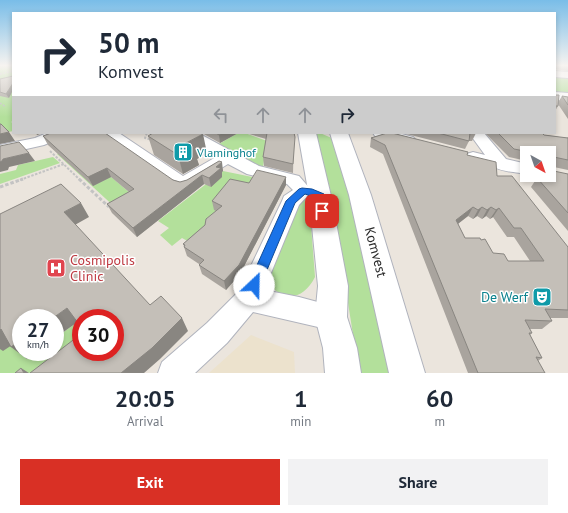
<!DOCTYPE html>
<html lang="en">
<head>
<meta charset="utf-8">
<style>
	:root { --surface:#fff; --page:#f2f2f3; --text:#1f2937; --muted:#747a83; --accent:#d93025 }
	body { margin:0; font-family:"PT Sans",sans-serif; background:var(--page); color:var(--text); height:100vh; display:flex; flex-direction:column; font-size:15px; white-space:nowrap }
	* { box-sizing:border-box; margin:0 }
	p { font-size:13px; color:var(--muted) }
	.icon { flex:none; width:22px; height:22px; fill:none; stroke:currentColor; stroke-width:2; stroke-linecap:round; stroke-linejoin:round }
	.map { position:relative; height:373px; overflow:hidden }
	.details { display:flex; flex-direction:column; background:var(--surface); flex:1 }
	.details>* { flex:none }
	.guide { position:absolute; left:12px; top:12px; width:544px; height:122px; border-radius:0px; box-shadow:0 2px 6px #0003; background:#fff; color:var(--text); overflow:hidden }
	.needle { width:26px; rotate:140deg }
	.fabs { position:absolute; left:520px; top:146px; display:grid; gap:8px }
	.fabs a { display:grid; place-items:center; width:36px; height:36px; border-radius:0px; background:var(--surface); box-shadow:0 2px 6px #0003; font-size:20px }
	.speed { position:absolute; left:12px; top:309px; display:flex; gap:8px; font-size:20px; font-weight:700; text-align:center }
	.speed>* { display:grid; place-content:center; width:52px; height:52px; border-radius:50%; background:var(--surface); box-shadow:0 2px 6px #0003; line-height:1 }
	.speed small { font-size:10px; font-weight:400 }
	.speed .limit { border:6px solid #d22; background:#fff; color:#111 }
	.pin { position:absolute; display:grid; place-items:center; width:34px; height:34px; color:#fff; margin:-17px; border-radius:8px; box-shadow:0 2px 6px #0006 }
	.me { position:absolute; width:44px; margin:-22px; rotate:24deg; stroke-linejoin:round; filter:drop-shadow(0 0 3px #0008) }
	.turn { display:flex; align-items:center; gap:14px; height:84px; padding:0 20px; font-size:18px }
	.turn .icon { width:52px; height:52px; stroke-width:2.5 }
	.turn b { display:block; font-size:28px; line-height:34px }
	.lanes { display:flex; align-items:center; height:38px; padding:0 20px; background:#0003; justify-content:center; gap:20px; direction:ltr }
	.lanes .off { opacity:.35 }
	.eta { display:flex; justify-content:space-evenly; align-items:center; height:68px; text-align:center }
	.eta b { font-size:24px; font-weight:700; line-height:28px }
	.button { display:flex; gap:8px; margin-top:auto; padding:8px 20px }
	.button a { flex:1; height:46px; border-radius:0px; background:var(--accent); color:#fff; font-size:16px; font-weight:700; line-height:46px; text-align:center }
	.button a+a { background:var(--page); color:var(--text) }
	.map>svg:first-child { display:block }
	.education { fill:#ece2cd }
	.green { fill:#b3e09b }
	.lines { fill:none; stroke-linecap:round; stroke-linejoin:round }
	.street-casing { stroke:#b0b3bd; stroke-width:2 }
	.secondary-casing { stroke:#b0b3bd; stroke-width:2 }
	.path-far2 { stroke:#c3c3c3; stroke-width:1.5; stroke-dasharray:2 1.5; stroke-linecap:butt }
	.path-far1 { stroke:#c3c3c3; stroke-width:2; stroke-dasharray:2.5 1.5; stroke-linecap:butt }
	.path { stroke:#c3c3c3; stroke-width:3; stroke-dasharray:3.5 2; stroke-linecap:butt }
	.street { fill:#fff; fill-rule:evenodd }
	.secondary { fill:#fff; fill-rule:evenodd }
	.wall { fill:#a9a49e; fill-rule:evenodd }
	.shaded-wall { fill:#898681 }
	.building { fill:#c4bfb8; stroke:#898681; fill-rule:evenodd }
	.route { fill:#1a73e8; stroke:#114b97 }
	.labels { text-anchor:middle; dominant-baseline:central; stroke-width:3; stroke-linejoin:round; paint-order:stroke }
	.culture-label { font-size:12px; fill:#0d838f; stroke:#fff; text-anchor:start }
	.near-street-label { font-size:14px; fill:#2a2a2a; stroke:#fff }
	.near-health-label { font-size:14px; fill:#be3a42; stroke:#fff; text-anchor:start }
	.near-culture-label { font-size:14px; fill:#0d838f; stroke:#fff; text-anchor:end }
</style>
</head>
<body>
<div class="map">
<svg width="568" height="373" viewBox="0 0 568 373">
	<rect width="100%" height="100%" fill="#ebe5dd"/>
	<path class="education" d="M 251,335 L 294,352 L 295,373 L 209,373 Z"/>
	<path class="green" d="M 0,65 L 13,65 L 13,121 L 11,122 L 13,123 L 13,131 L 0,134 Z
		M 555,76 L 568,77 L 568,95 L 555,93 Z
		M 234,133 L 245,133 L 267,141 L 263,167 L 254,164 L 219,144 L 236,134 Z
		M 316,133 L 320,133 L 334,139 L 343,162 L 394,373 L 359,373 L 331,194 Z
		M 75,146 L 137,199 L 118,210 L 57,154 Z
		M 53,157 L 60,163 L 0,184 L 0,174 L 16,170 L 18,165 Z
		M 223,171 L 257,178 L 193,244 L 182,238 L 172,246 L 160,235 L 169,228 L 158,221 Z
		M 298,199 L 309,199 L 315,277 C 303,301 282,303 266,280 Z
		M 0,308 L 21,352 L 27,359 L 36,352 L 55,352 L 55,338 L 79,321 L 81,323 L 81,352 L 59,373 L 0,373 Z"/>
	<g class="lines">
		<defs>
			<path id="street" d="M 555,71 L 568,72 L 568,78 L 555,77 Z
				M 555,92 L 568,93 L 568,101 L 555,100 Z
				M 47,133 L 67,133 L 65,136 L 44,145 L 0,155 L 0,145 L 35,138 Z
				M 102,133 L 119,133 L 183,176 L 216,157 L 182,136 L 180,133 L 198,133 L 259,166 L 299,176 L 312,191 L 299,205 L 264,290 L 299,297 L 340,308 L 344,317 L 340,326 L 331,330 L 253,312 L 227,343 L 195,373 L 158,373 L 162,362 L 207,323 L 239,291 L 282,201 L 284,196 L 293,190 L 287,184 L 247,174 L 228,164 L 189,188 L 183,190 L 177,188 L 104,136 Z
				M 373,133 L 398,133 L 413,137 L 416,140 L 413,143 L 408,145 L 375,136 Z
				M 469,133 L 484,133 L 506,159 L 527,164 L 527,174 C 520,173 498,171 495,167 L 467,160 L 465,157 L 467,154 L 473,152 L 485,155 Z"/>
			<path id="secondary" d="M 298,133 L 316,133 L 331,196 L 348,286 L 347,317 L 357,348 L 361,373 L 325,373 L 323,348 L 315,317 L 318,286 L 309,196 Z
				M 330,133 L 348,133 L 371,195 L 425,373 L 389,373 L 349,195 Z"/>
		</defs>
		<use href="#street" class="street-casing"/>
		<use href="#secondary" class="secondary-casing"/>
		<path class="path-far2" d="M 0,74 L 13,71
			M 13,88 L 9,89 L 13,92
			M 0,103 L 6,107"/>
		<path class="path-far1" d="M 147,133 L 145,138 L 152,140
			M 50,151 L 80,180
			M 20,180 L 64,164"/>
		<path class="path" d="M 79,179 L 109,207
			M 0,187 L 23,179"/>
		<use href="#street" class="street"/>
		<use href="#secondary" class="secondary"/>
	</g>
	<path class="wall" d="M 555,65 L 568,65 L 568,71 L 555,69 Z
		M 0,79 L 9,98 L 0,96 Z
		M 555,95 L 559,101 L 562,96 L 568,97 L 568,119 L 558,104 L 558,106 L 555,111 Z
		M 202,133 L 238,133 L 220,143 Z
		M 246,133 L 294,133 L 293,173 L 264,166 L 263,157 L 266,139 Z
		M 407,133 L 476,133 L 472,141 L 469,141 L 465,149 L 407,134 Z
		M 485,133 L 542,133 L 544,135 L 567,138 L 568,137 L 568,170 L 549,166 L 549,153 L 527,153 L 527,161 L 509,157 Z
		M 43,136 L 180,182 L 187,180 L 219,161 L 223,171 L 222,172 L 222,177 L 211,187 L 204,184 L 137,237 L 112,213 L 107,204 L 129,192 L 111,177 L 93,186 L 48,145 Z
		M 148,136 L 207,153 L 197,159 L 199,165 L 183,174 L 154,155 Z
		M 371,138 L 467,155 L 497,176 L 568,247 L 568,318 L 550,318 L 552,321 L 542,329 L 529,329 L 532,333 L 530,335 L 542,358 L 538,361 L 545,373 L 468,373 L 383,154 L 370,147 ZM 468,216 L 473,219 L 477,216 L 482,219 L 486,216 L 490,219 L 493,217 L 507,237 L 514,237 L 530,261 L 508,261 L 493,253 L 481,240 L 465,238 L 458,224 Z
		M 568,174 L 568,231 L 531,187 L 537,178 Z
		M 249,183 L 286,185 L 240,274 L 226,290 L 202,274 L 199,265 L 199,264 L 187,256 L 184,247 L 184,246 L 183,244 L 205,225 L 216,211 L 214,210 L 212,201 Z"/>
	<path class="shaded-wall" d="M 13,83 L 13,90 L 9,98 L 6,94 Z
		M 9,132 L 15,141 L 0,144 L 0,134 Z
		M 36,133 L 43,133 L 37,135 Z
		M 222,133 L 238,133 L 220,143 L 219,135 Z
		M 203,134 L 207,153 L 197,159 L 199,165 L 183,174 L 178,155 L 184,144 Z
		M 29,153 L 35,161 L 9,167 L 8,170 L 0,172 L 0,162 L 3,159 Z
		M 222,162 L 223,171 L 222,172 L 222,177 L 211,187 L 209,178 L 216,167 Z
		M 107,168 L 111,177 L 93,186 L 88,177 Z
		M 202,175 L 204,184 L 137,237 L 133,228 Z
		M 286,177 L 286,185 L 240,274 L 226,290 L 224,281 Z
		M 81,203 L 89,217 L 73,226 L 64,212 Z
		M 473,207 L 468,216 L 451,229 L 456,220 Z
		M 482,207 L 477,216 L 473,219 L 478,210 Z
		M 491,207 L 486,216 L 482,219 L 487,210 Z
		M 499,208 L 493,217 L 490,219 L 496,210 Z
		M 67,308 L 79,321 L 55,338 L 55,318 L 53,318 Z
		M 182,318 L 188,331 L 160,359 L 144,373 L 121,373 Z
		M 1,329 L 18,341 L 3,351 L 0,349 L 0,330 Z
		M 21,340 L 21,352 L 36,352 L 27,359 L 11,347 Z
		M 21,368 L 29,373 L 24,373 Z"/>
	<path class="building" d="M 13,76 L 13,83 L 6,94 L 0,92 L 0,79 Z
		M 555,95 L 559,95 L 558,106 L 555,106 Z
		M 562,96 L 568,97 L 568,105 Z
		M 0,124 L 1,124 L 9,132 L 0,134 Z
		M 51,133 L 105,133 L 173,180 L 180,182 L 187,180 L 219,161 L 222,162 L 216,167 L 221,168 L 209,178 L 202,175 L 133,228 L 107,204 L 134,189 L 107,168 L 88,177 L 43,136 Z
		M 153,133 L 201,133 L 203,134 L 184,144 L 194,146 L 178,155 L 148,136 Z
		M 216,133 L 222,133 L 219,135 Z
		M 267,133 L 294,133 L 295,137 L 293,164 L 263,157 Z
		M 387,133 L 392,133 L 468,152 L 467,155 L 496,162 L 497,176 L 512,176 L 568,247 L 568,310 L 545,309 L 552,321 L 525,320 L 532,333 L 529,333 L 542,358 L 536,357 L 545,373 L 478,373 L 385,145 L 371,138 ZM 473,207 L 478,210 L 482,207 L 487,210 L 491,207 L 496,210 L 499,208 L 514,228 L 521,228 L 544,261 L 508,261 L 504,254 L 493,253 L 485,239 L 481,240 L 480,238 L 465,238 L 456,220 Z
		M 438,133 L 470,133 L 469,141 Z
		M 498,133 L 542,133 L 544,135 L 568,138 L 568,160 L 549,156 L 549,153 L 535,153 L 514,149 Z
		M 19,142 L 29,153 L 3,159 L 2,161 L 0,162 L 0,146 Z
		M 257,170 L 286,177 L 239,265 L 224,281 L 199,265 L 204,260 L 184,247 L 185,245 L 183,244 L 205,225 L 206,219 L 222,206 L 212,201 L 230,179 L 249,183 Z
		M 549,170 L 568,174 L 568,213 L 537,178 L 541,175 L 549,175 Z
		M 61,184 L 81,203 L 64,212 L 150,305 L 161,296 L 182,318 L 152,348 L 121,373 L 30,373 L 81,334 L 81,352 L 115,352 L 115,318 L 81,318 L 81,327 L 67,308 L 53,318 L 21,318 L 21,340 L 11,347 L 1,329 L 0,330 L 0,214 Z
		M 21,368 L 24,373 L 15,373 Z"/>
	<linearGradient id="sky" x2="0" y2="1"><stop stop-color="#79bde8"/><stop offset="0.56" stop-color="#f6f3f0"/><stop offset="1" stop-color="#f6f3f0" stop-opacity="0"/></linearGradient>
	<rect width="568" height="117" fill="url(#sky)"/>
	<path class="route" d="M 302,188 L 312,189 L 324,194 L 327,211 L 326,214 L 319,214 L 316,198 L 305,194 L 295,203 L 259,289 L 254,291 L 250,289 L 248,285 L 286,201 L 299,189 Z"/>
	<defs>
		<symbol id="building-square" viewBox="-11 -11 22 22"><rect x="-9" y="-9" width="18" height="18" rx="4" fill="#0f9aa8" stroke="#fff"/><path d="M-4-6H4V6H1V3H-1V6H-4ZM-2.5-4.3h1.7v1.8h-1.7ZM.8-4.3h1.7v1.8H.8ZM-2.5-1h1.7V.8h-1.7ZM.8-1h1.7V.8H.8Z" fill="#fff"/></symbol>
		<symbol id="hospital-square" viewBox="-11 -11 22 22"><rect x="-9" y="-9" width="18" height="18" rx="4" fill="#e0444e" stroke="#fff"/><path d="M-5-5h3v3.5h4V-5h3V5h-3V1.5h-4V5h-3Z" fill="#fff"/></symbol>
		<symbol id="theatre-square" viewBox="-11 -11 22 22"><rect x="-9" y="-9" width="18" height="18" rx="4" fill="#0f9aa8" stroke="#fff"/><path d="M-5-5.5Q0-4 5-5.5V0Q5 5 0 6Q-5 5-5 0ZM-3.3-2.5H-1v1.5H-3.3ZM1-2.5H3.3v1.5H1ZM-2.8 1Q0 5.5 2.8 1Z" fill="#fff"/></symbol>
	</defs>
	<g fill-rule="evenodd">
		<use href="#building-square" x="172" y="141" width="22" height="22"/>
		<use href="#hospital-square" x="45" y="257" width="22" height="22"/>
		<use href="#theatre-square" x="531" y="286" width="22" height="22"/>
	</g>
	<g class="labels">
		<g class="culture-label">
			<text x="197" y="152">Vlaminghof</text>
		</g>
		<g class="near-street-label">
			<text transform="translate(376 252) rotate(75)">Komvest</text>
		</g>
		<g class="near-health-label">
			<text x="70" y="260">Cosmipolis<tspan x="70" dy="16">Clinic</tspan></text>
		</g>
		<g class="near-culture-label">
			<text x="528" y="297">De Werf</text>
		</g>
	</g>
</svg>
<div class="fabs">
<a><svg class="needle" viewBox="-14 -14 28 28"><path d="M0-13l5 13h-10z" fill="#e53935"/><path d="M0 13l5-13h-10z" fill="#747a83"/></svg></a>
</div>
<div class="speed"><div>27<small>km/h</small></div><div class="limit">30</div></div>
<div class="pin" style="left:322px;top:211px;background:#d93025"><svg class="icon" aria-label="arrive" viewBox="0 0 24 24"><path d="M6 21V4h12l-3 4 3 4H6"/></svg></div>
<svg class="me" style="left:254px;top:285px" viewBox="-20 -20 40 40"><circle r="19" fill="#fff"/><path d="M0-13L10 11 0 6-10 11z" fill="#1a73e8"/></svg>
<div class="guide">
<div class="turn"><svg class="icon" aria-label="right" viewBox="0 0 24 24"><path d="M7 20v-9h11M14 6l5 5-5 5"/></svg><div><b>50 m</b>Komvest</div></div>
<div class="lanes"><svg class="icon off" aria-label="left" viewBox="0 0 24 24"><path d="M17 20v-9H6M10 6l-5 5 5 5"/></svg><svg class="icon off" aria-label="ahead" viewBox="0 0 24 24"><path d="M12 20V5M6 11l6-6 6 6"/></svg><svg class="icon off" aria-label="ahead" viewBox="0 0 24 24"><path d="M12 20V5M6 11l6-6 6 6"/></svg><svg class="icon" aria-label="right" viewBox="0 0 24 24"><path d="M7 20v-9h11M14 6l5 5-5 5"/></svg></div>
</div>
</div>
<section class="details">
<div class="eta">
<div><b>20:05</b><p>Arrival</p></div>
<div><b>1</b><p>min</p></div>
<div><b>60</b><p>m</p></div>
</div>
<div class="button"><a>Exit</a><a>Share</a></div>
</section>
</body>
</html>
